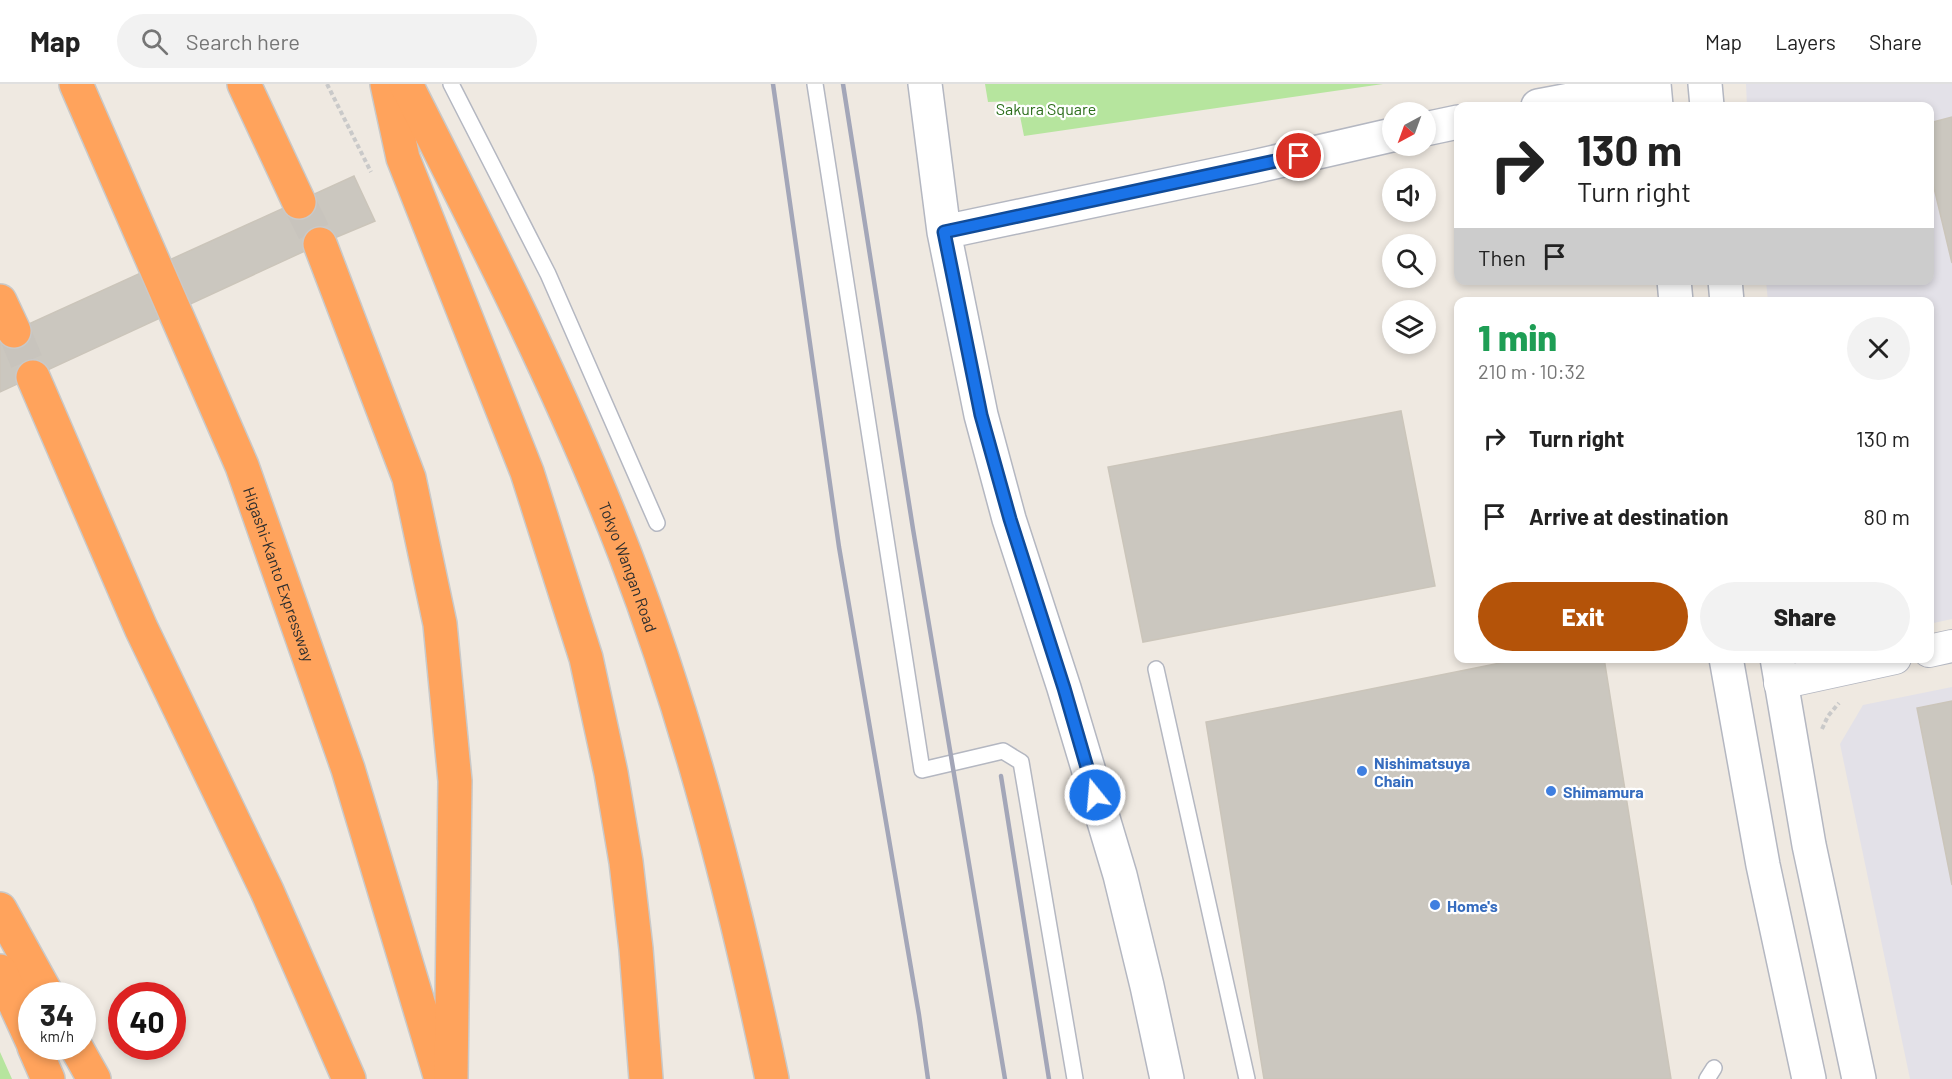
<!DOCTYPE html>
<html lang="en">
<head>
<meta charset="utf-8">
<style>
	:root { --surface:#fff; --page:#f2f2f2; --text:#222; --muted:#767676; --line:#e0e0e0; --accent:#b45309 }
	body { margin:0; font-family:Barlow,sans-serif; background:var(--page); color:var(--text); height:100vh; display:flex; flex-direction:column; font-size:22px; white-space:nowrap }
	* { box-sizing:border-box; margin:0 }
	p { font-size:20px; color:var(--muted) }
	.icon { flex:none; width:33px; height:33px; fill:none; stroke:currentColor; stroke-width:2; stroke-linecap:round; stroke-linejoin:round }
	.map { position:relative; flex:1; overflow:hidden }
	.drawer { position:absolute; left:1454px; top:213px; width:480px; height:366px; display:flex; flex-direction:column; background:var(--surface); border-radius:12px; box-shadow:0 3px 9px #0003 }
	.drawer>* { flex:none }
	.guide { position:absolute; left:1454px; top:18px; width:480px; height:183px; border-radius:12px; box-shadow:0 3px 9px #0003; background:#fff; color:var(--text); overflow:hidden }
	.needle { width:39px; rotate:221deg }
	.buttons { position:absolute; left:1382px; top:18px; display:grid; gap:12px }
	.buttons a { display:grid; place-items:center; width:54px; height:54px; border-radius:50%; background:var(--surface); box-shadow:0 3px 9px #0003; font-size:30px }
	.speed { position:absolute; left:18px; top:898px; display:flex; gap:12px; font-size:30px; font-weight:700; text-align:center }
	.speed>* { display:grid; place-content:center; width:78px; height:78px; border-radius:50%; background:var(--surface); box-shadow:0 3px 9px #0003; line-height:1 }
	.speed small { font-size:15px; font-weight:400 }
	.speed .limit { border:9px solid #d22; background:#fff; color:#111 }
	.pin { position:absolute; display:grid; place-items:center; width:51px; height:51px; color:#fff; margin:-26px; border:3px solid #fff; border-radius:50%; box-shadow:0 2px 6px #0007 }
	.me { position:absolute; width:66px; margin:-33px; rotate:343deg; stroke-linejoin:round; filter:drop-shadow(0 0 4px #0008) }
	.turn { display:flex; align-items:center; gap:21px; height:126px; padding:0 24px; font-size:27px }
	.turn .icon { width:78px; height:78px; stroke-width:2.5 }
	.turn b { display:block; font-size:42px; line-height:51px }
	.then { display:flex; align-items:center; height:57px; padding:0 24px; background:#0003; gap:12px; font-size:22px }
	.round { display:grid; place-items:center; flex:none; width:63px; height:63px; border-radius:32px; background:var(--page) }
	.overview { display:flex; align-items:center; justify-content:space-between; height:102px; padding:0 24px }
	h1 { font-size:36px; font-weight:800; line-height:45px; color:#1e9e55 }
	.cta { display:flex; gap:12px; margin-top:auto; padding:12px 24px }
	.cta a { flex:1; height:69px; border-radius:36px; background:var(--accent); color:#fff; font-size:24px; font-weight:800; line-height:69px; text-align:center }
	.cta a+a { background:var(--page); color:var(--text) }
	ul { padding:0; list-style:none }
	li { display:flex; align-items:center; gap:18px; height:78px; padding:0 24px }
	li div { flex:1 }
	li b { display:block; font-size:22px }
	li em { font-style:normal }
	header { display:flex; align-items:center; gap:36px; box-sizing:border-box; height:84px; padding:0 30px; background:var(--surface); border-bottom:2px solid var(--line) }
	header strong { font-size:28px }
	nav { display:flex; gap:33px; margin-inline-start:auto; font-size:21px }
	.search { width:420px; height:54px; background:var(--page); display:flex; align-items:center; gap:15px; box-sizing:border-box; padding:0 21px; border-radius:33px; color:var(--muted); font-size:22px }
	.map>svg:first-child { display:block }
	.industrial { fill:#e3e1e8 }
	.green { fill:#b6e59e }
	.building { fill:#cbc7bf; stroke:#cbc5ba; stroke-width:1.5 }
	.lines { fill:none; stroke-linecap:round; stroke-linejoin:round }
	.highway-tunnel { stroke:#c8c4bd; stroke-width:33; stroke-dasharray:33 16; stroke-linecap:butt }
	.lane-casing { stroke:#b4b7c1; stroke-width:18 }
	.street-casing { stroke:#b4b7c1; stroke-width:34 }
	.secondary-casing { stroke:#b4b7c1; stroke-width:36 }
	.highway-casing { stroke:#c9c9c9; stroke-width:36 }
	.path { stroke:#c9c9c9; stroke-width:4; stroke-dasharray:4.5 3; stroke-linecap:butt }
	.lane { stroke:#fff; stroke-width:15 }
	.street { stroke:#fff; stroke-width:32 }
	.secondary { stroke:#fff; stroke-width:33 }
	.highway { stroke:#ffa35c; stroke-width:33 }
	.rail { stroke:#a3a6b8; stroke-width:4.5 }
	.route-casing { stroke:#114b97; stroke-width:15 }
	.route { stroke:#1a73e8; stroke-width:10 }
	.shop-dot { fill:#3f7fe0; stroke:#fff; stroke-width:2 }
	.labels { text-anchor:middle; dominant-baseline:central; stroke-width:4.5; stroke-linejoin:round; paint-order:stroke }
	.park-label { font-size:16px; fill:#2c6e1b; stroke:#fff }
	.street-label { font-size:16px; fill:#2e2e2e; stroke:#fff }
	.shop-label { font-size:16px; font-weight:bold; fill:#366cbe; stroke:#fff; text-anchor:start }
</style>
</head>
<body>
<header>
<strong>Map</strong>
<div class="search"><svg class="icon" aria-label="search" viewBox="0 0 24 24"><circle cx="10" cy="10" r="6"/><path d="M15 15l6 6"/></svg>Search here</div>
<nav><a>Map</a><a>Layers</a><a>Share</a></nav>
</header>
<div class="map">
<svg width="1952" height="995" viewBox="0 0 1952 995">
	<rect width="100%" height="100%" fill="#efe9e1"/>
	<path class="industrial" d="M 1746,0 L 1952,0 L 1952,535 L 1929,540 L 1929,218 L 1768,217 L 1766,197 L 1929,196 L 1929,22 L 1747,22 Z
		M 1952,603 L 1952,995 L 1910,995 L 1840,660 L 1863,621 Z"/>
	<path class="green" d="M 985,0 L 1383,0 L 1024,52 L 1017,17 L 988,18 Z
		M 0,968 L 12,995 L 0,995 Z"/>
	<path class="building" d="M 1952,33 L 1952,179 L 1929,83 L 1929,39 Z
		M 354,92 L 375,137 L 320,160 L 0,308 L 0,253 Z
		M 1401,327 L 1435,502 L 1143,558 L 1108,383 Z
		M 1525,574 L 1604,574 L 1671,995 L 1264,995 L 1206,638 Z
		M 1952,617 L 1952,801 L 1917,624 Z"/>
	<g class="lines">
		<path class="highway-tunnel" d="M 299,118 L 320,160
			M 14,247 L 33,293"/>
		<defs>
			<path id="lane" d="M 451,0 L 548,190 L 657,439
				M 815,0 L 922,686 L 1003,667 L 1021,678 L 1075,995
				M 1156,585 L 1247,995
				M 1707,995 L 1714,984"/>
			<path id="street" d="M 1929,567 L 1952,562
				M 1780,599 L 1895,574"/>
			<path id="secondary" d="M 925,0 L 944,148 L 981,331 L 1009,435 L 1064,604 L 1120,791 L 1147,902 L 1167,995
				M 1705,0 L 1707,22
				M 1538,22 L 1654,0 L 1656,22
				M 1425,45 L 1458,38
				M 944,148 L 1253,83 L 1392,51
				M 1674,196 L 1676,218
				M 1725,196 L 1727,218
				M 1726,574 L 1763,781 L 1809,995
				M 1777,574 L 1809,761 L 1859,995"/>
			<g id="highway">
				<path id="s1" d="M 76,0 L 242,382 L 348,685 L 441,995"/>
				<path d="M 244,0 L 299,118"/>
				<path d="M 387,0 L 403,74 L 527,388 L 586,574 L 611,689 L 626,778 L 636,865 L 646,995"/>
				<path id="s2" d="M 406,0 C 484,154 563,309 625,470 C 690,640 735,817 772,995"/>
				<path d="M 320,160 L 409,394 L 440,540 L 455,697 L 451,995"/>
				<path d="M 0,217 L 14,247"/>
				<path d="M 33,293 L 141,544 L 267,807 L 349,995"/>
				<path d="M 0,825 L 48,912"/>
				<path d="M 0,887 L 32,957"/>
				<path d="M 34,963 L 48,995"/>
				<path d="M 76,963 L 94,995"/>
			</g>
		</defs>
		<use href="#lane" class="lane-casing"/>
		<use href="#street" class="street-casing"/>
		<use href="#secondary" class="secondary-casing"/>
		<use href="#highway" class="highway-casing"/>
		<path class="path" d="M 327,0 L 371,88
			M 1822,645 L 1828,632 L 1839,619"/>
		<use href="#lane" class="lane"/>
		<use href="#street" class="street"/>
		<use href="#secondary" class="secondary"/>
		<use href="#highway" class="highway"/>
		<path class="rail" d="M 773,0 L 839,463 L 919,931 L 928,995
			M 843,0 L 913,445 L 1005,995
			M 1001,692 L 1049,995"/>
	</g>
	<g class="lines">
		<defs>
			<path id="route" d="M 1095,711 L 1064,604 L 1010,435 L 981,331 L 944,148 L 1299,72"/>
		</defs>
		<use href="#route" class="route-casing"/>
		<use href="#route" class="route"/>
	</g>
	<g class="shop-dot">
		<circle cx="1362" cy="687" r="6"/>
		<circle cx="1551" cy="707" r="6"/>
		<circle cx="1435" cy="821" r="6"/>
	</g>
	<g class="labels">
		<g class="park-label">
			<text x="1046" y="24">Sakura Square</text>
		</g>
		<g class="street-label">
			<text stroke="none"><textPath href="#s2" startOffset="532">Tokyo Wangan Road</textPath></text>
			<text stroke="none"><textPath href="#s1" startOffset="531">Higashi-Kanto Expressway</textPath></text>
		</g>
		<g class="shop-label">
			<text x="1374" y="678">Nishimatsuya<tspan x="1374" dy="18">Chain</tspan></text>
			<text x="1563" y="707">Shimamura</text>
			<text x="1447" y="821">Home's</text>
		</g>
	</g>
</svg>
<div class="buttons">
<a><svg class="needle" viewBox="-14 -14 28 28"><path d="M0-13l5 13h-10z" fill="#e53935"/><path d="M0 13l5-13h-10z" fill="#767676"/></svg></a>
<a><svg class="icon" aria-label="sound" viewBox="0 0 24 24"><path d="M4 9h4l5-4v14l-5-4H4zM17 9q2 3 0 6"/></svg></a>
<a><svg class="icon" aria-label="search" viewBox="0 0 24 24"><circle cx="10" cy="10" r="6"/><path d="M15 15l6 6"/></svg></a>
<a><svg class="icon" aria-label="layers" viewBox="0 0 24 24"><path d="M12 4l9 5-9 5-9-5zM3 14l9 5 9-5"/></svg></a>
</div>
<div class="speed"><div>34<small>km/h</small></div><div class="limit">40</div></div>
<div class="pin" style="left:1299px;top:72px;background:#d93025"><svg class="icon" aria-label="arrive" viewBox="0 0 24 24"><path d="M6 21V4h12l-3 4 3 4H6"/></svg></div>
<svg class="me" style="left:1095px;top:711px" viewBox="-20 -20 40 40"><circle r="17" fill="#1a73e8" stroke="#fff" stroke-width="3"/><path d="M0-11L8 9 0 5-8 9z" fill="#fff"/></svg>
<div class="guide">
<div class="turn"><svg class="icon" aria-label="right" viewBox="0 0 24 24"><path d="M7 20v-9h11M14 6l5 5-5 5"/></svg><div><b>130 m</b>Turn right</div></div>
<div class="then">Then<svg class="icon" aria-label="arrive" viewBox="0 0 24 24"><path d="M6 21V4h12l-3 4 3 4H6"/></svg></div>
</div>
<section class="drawer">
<div class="overview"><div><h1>1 min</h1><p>210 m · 10:32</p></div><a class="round"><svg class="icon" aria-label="close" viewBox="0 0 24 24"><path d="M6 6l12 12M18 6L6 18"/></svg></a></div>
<ul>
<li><svg class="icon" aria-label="right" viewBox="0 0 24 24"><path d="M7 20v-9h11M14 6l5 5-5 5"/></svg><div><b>Turn right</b></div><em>130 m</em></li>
<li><svg class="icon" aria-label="arrive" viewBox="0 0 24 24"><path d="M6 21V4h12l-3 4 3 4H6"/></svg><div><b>Arrive at destination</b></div><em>80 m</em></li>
</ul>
<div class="cta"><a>Exit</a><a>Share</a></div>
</section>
</div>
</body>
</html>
